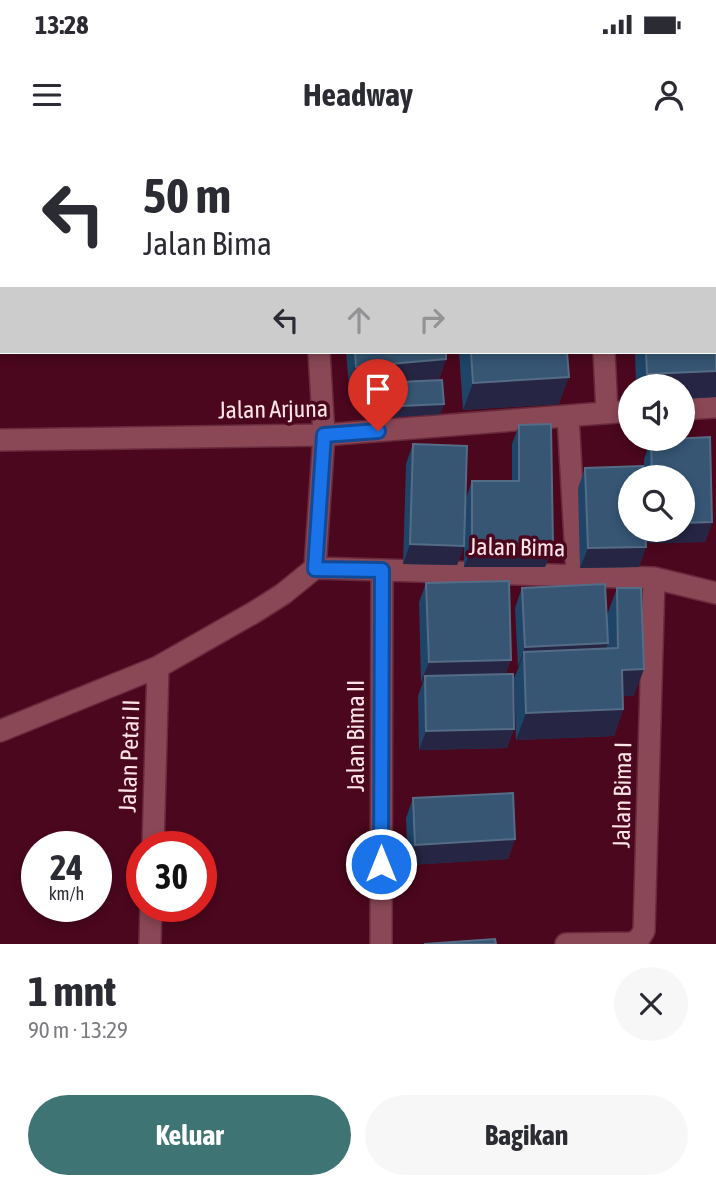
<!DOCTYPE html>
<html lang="id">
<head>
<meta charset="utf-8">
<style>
	:root { --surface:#fff; --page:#f7f7f7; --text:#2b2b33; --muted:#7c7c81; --accent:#3e7474 }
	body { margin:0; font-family:"Asap Condensed",sans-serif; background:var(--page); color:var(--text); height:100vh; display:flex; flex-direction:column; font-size:26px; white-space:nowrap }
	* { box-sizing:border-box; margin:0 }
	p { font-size:23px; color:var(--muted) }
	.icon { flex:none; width:38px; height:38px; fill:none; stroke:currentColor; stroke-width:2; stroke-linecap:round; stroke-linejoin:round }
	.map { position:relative; height:804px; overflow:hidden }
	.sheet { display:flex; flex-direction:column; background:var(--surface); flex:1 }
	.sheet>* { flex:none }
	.top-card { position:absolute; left:0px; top:0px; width:718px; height:214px; box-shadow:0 4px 10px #0003; background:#fff; color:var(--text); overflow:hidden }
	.buttons { position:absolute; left:618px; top:234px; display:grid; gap:14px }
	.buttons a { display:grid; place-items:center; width:77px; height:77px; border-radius:50%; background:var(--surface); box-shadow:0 4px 10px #0003; font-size:35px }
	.speed { position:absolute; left:21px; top:691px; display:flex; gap:14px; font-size:35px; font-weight:700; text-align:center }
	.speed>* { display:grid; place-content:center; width:91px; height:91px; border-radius:50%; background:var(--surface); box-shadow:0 4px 10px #0003; line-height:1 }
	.speed small { font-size:18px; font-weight:400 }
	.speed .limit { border:10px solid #d22; background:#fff; color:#111 }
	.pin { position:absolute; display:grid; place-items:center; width:60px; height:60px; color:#fff; margin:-72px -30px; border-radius:50% 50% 50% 0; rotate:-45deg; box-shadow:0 0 7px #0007 }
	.pin .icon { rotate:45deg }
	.me { position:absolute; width:77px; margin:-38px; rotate:0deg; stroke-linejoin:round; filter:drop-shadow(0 0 5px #0008) }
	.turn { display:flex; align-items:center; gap:24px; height:147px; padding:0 28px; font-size:32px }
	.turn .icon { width:91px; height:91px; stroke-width:2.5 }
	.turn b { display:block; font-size:49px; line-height:60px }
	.lanes { display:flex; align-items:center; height:66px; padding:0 28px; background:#0003; justify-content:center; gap:35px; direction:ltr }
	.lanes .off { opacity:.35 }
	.round { display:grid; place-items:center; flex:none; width:74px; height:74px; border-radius:37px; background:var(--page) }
	.summary { display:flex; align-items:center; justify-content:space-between; height:119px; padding:0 28px }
	h1 { font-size:42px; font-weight:700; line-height:52px }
	.cta { display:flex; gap:14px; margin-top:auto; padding:14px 28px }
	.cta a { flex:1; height:80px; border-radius:42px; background:var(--accent); color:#fff; font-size:28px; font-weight:700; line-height:80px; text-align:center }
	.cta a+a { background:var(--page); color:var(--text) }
	.status { display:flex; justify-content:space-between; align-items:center; height:49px; padding:0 35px; background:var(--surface); direction:ltr }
	.status svg { height:19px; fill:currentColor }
	header { display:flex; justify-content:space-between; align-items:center; height:91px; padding:0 28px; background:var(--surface); font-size:32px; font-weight:700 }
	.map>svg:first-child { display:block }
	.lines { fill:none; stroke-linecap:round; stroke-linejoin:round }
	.street-casing { stroke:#682a3d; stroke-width:24 }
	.street { stroke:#8a4755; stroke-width:21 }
	.wall { fill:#1e4567 }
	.shaded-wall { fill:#262543 }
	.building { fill:#365674; stroke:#556c86; stroke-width:2 }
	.route-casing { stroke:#114b97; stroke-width:18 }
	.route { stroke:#1a73e8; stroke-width:12 }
	.labels { text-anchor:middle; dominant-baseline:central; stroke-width:7; stroke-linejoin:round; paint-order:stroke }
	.street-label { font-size:24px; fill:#fee3e7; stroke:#4b071d }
</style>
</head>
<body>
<div class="status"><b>13:28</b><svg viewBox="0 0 49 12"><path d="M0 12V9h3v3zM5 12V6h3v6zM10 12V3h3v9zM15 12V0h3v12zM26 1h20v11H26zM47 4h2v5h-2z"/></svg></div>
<header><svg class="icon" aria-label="menu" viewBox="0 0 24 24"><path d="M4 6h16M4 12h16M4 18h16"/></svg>Headway<svg class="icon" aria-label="person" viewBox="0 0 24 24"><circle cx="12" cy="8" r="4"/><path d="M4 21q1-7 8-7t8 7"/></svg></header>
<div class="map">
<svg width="716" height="804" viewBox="0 0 716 804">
	<rect width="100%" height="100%" fill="#4b071d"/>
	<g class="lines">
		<defs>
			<path id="street" d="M 308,0 L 308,2
				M 595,0 L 595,2
				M 604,212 L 607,272
				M 682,269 L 716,267
				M 568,276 L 577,435
				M 0,300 L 324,295 L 630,271
				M 315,428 L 654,438 L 716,453
				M 315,428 L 324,295 L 319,212
				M 0,591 L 158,527 L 253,473 L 283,454 L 315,428
				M 153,707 L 158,527
				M 150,804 L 151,766
				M 381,804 L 382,431
				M 566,804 L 632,803 L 639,799 L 644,791 L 654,438"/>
		</defs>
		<use href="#street" class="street-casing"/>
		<use href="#street" class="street"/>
	</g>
	<path class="wall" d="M 327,0 L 555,0 L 555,2 L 327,2 Z
		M 615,0 L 716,0 L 716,257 L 682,259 L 682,247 L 636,247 L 635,212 L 716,212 L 716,2 L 615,2 Z
		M 346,212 L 446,212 L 446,219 L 439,239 L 409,241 L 444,264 L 440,274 L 376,278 L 375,253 L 378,244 L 349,246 Z
		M 459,212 L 567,212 L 559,264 L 463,270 Z
		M 519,285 L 553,407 L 545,427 L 464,427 L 464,395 L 464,406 L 457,425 L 403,424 L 406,324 L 413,304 L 466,358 L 472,341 L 512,341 L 512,304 Z
		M 710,297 L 712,382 L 705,402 L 646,403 L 646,390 L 682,390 L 682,338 L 644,338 L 644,319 L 651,300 Z
		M 585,328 L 646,407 L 639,427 L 580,428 L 578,348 Z
		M 426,443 L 506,534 L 514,589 L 507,608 L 419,610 L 418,556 L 423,542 L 421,542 L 419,462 Z
		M 522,448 L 607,475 L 617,448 L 634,556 L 623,556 L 623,569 L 614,596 L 516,600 L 514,538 L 519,527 L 518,527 L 515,468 Z
		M 413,658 L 515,699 L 508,719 L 408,725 L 406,678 Z"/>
	<path class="shaded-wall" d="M 446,219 L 439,239 L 349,246 L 356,227 Z
		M 716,231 L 716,257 L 682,259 L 682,247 L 642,247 L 647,234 Z
		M 569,237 L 559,264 L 463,270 L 473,243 Z
		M 444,264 L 440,274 L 376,278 L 379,267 Z
		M 712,382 L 705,402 L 646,403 L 651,390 L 682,390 L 682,383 Z
		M 410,404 L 464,406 L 457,425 L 403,424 Z
		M 472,407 L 553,407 L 545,427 L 464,427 Z
		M 646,407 L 639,427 L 580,428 L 588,408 Z
		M 608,503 L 601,522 L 524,512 L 519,527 L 518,527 L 525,507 Z
		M 511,520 L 504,540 L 425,536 L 423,542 L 421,542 L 429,522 Z
		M 644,529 L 634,556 L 613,556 L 622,530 Z
		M 623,569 L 614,596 L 516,600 L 526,573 Z
		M 514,589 L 507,608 L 419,610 L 426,591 Z
		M 515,699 L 508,719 L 408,725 L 415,705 Z"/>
	<path class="building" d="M 338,0 L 454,0 L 454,2 L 338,2 Z
		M 459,0 L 555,0 L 555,2 L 459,2 Z
		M 623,0 L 713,0 L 713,2 L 623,2 Z
		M 716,131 L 716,231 L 647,234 L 646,212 L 716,212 Z
		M 355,212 L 446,212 L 446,219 L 356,227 Z
		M 471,212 L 567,212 L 569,237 L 473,243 Z
		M 442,240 L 444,264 L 379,267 L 378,243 Z
		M 551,284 L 553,407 L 472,407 L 472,341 L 519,341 L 519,285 Z
		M 710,297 L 712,382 L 682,383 L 682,338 L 652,338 L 651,300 Z
		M 413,304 L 467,306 L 464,406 L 410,404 Z
		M 643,326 L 643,338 L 630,338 L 630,390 L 645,390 L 646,407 L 588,408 L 585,328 Z
		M 509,441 L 511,520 L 429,522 L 426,443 Z
		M 605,444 L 608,503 L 525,507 L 522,448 Z
		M 617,448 L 641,448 L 644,529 L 622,530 L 623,569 L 526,573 L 524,512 L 618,508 Z
		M 513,534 L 514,589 L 426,591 L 425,536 Z
		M 513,653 L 515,699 L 415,705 L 413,658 Z
		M 495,799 L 496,804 L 424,804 Z"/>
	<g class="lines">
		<defs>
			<path id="route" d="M 378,291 L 324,295 L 315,429 L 382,430 L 381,724"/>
		</defs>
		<use href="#route" class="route-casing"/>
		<use href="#route" class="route"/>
	</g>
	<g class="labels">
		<g class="street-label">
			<text transform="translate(273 269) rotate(-1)">Jalan Arjuna</text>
			<text transform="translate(517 407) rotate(1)">Jalan Bima</text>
			<text transform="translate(355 596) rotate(-90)">Jalan Bima II</text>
			<text transform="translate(129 616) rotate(-88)">Jalan Petai II</text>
			<text transform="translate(622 655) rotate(-89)">Jalan Bima I</text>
		</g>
	</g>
</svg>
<div class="buttons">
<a><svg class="icon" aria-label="sound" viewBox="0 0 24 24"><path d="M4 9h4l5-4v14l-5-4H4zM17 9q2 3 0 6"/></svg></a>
<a><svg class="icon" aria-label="search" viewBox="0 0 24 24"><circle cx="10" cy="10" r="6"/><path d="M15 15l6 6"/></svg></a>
</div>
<div class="speed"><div>24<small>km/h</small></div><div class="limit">30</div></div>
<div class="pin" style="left:378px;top:291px;background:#d93025"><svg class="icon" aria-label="arrive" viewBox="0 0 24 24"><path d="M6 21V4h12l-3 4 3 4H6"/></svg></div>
<svg class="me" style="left:381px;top:724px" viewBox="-20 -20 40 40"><circle r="17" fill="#1a73e8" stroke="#fff" stroke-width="3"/><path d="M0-11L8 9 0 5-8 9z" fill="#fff"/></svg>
<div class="top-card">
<div class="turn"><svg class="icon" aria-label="left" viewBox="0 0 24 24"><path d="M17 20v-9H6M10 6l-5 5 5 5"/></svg><div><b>50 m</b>Jalan Bima</div></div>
<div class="lanes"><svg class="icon" aria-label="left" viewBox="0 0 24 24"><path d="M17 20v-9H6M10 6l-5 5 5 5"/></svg><svg class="icon off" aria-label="ahead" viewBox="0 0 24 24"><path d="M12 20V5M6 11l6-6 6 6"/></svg><svg class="icon off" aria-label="right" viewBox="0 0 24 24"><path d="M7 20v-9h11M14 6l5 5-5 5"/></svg></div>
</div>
</div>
<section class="sheet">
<div class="summary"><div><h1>1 mnt</h1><p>90 m · 13:29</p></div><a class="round"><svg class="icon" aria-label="close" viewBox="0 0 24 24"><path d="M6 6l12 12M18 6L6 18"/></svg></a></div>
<div class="cta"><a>Keluar</a><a>Bagikan</a></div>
</section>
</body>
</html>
